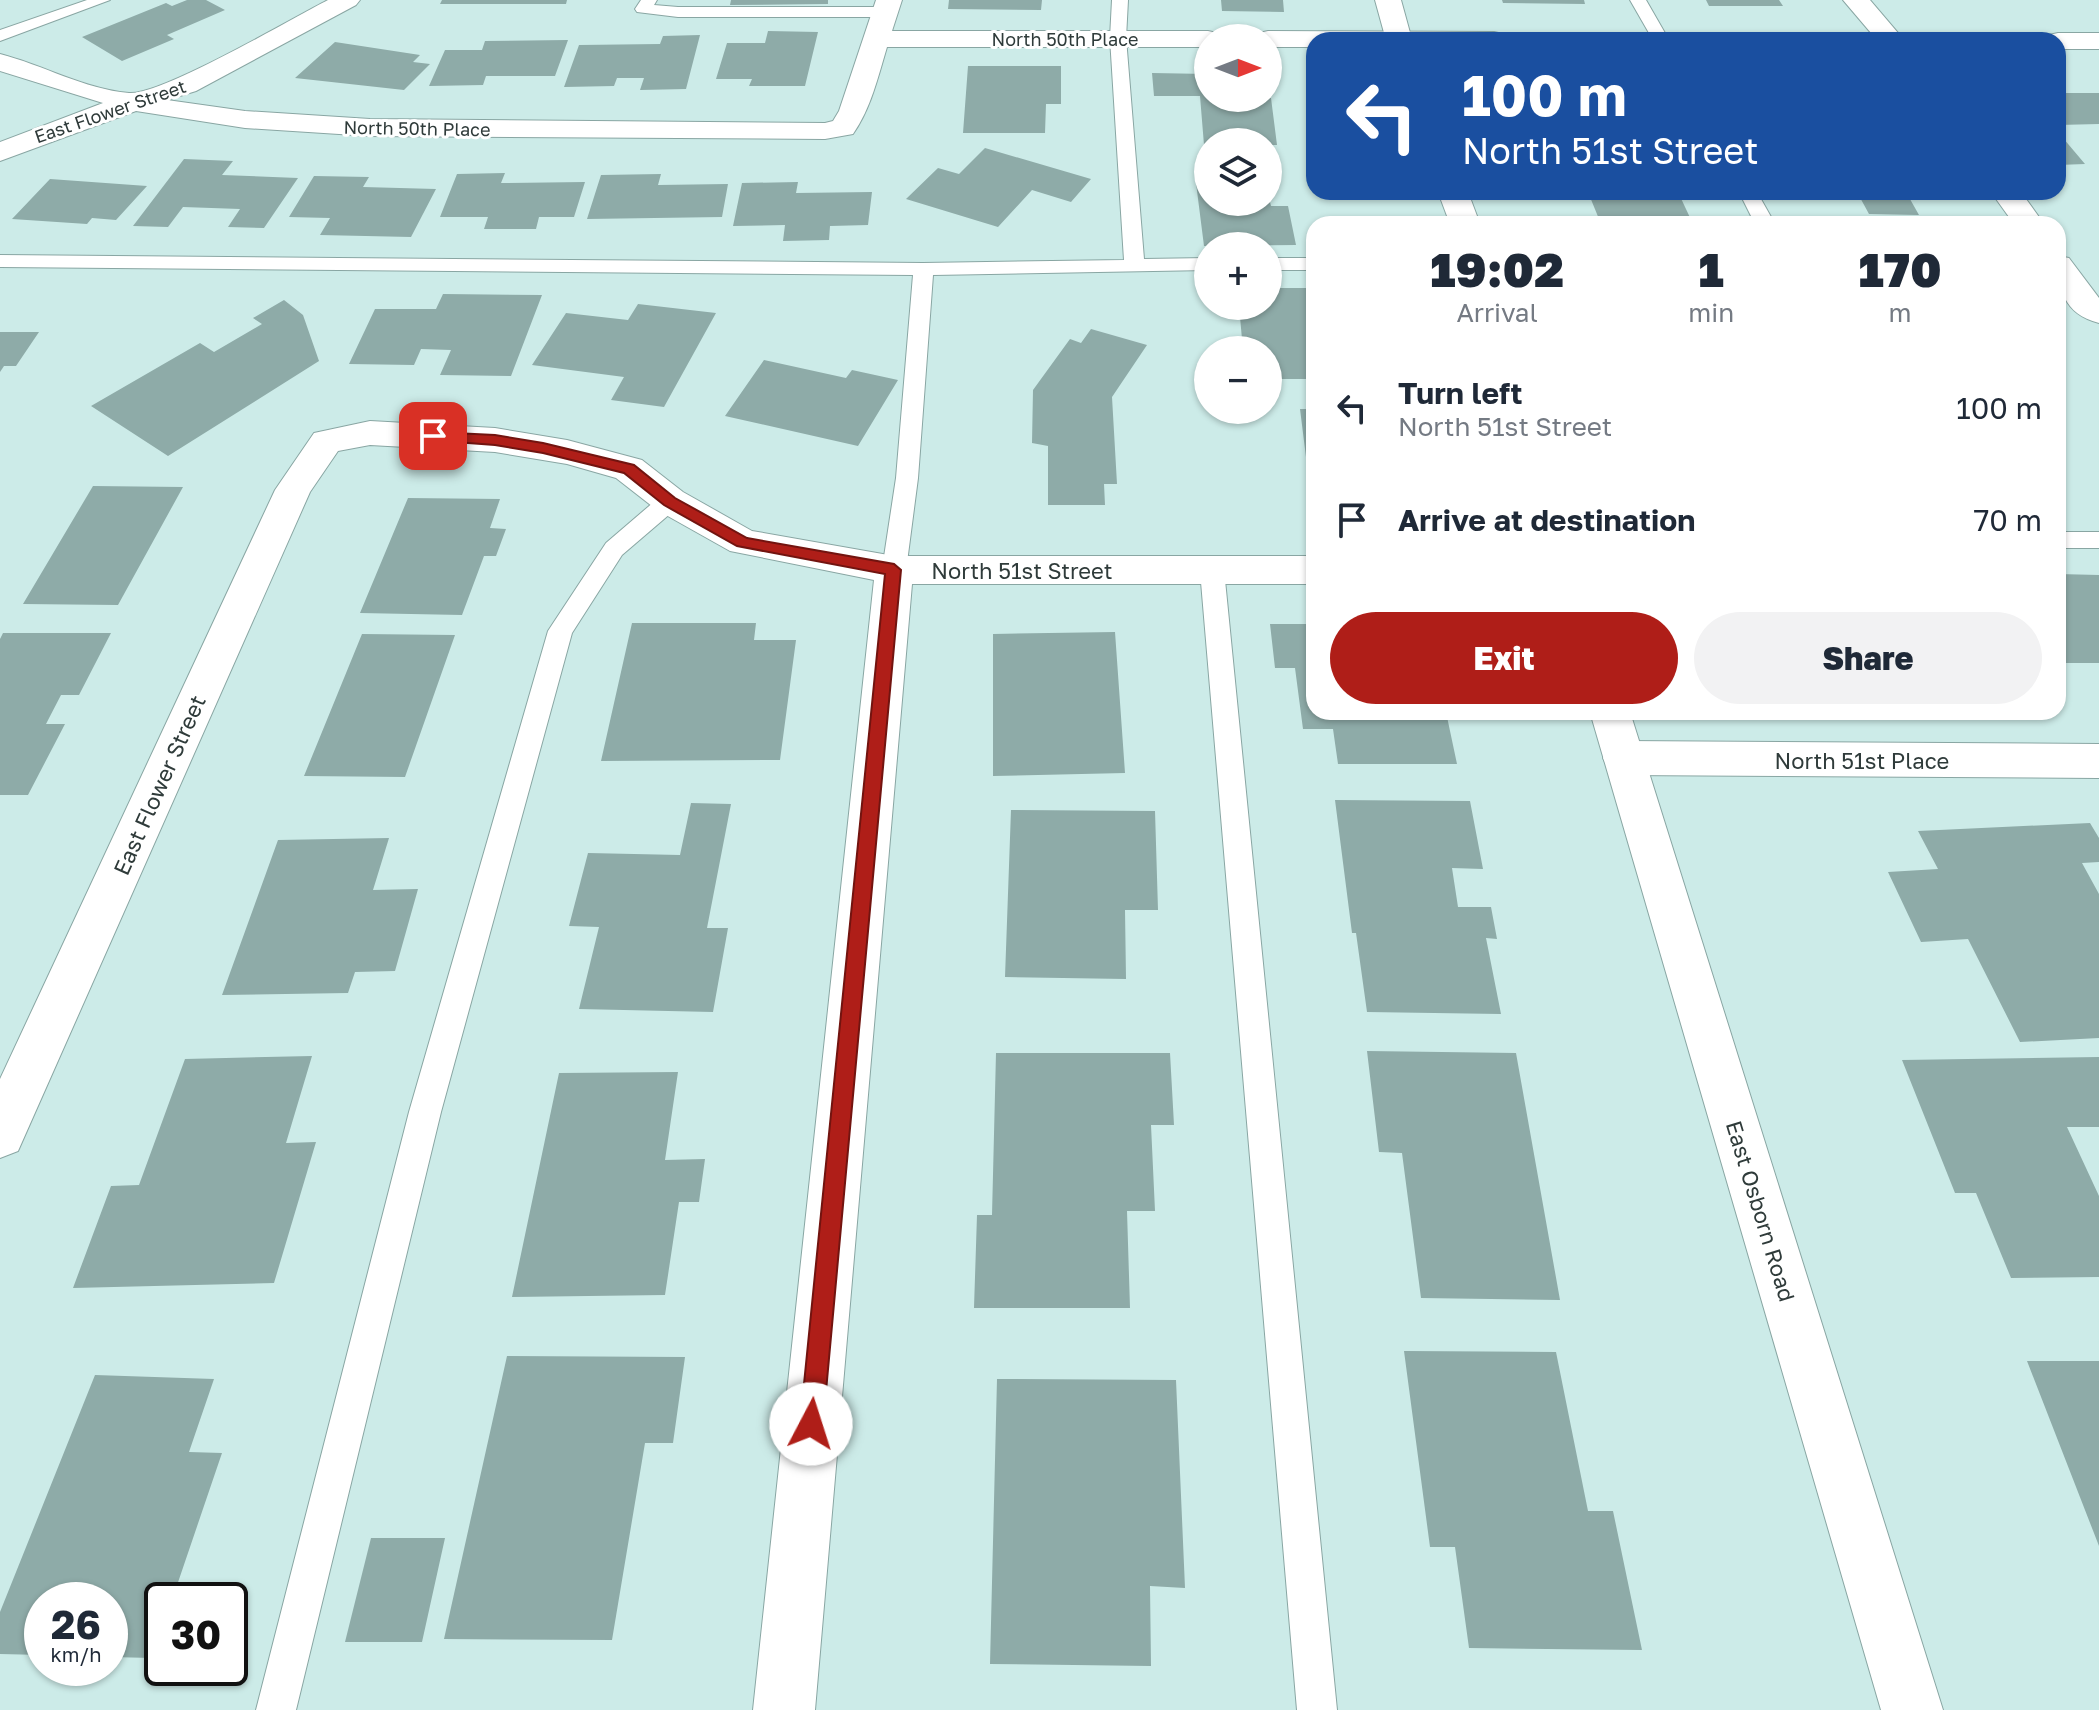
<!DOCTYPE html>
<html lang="en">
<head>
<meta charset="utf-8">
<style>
	:root { --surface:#fff; --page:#f2f2f3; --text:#1f2937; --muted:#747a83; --accent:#af1e18 }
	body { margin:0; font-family:"Golos Text",sans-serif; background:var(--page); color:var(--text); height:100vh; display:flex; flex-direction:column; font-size:30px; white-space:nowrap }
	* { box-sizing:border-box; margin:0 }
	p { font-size:26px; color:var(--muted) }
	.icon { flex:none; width:44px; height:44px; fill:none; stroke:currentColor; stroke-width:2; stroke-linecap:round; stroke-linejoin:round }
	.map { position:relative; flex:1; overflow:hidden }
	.panel { position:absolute; left:1306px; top:216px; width:760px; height:504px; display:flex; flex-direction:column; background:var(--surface); border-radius:24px; box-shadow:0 2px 6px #0004 }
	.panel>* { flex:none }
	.guide { position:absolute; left:1306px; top:32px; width:760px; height:168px; border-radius:24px; box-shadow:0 2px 6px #0004; background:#1a4fa0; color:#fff; overflow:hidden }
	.needle { width:52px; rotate:90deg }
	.fabs { position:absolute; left:1194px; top:24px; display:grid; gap:16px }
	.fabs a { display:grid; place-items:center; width:88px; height:88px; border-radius:50%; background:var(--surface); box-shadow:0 2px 6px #0004; font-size:40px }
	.speed { position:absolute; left:24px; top:1582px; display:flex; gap:16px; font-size:40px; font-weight:700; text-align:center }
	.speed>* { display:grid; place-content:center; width:104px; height:104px; border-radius:50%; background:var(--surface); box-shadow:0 2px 6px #0004; line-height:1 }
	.speed small { font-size:20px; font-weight:400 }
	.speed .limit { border:4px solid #111; border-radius:12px; background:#fff; color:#111 }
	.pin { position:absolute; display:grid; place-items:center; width:68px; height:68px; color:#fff; margin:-34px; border-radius:16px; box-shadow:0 4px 12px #0006 }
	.me { position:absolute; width:88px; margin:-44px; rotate:5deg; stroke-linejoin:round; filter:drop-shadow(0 0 6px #0008) }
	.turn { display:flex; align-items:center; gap:28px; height:168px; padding:0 24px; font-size:36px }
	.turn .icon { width:104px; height:104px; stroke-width:2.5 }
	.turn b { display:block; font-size:56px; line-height:68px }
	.eta { display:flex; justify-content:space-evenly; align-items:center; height:136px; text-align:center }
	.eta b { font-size:48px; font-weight:800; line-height:56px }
	.cta { display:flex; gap:16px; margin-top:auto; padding:16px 24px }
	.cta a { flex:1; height:92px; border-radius:48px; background:var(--accent); color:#fff; font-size:32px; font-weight:800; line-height:92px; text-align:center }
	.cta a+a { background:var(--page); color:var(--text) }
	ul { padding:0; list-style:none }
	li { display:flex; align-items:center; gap:24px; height:112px; padding:0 24px }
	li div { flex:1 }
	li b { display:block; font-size:30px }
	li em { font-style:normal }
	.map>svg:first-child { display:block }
	.building { fill:#8eaba8 }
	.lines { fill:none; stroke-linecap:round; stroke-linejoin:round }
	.service-casing { stroke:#89a6a3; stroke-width:2 }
	.minor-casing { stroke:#89a6a3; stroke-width:2 }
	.tertiary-casing { stroke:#89a6a3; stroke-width:2 }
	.service { fill:#fff; fill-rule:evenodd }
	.minor { fill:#fff; fill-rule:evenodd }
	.tertiary { fill:#fff; fill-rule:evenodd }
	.route { fill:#af1e18; stroke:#721410; stroke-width:2 }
	.labels { text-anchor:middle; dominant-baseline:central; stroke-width:6; stroke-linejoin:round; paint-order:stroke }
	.far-street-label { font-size:18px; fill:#2f3b3a; stroke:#fff }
	.street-label { font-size:22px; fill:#2f3b3a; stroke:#fff }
</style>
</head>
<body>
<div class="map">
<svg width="2099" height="1710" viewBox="0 0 2099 1710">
	<rect width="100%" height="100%" fill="#ccebe8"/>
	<path class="building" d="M 187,0 L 206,0 L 225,10 L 167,35 L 174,39 L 122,61 L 82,37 L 166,3 L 172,6 Z
		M 442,0 L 567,0 L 566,4 L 440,4 Z
		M 731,0 L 828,0 L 828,4 L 730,5 Z
		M 949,0 L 1042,0 L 1041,10 L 948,9 Z
		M 1221,0 L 1283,0 L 1284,12 L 1222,11 Z
		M 1502,0 L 1584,0 L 1585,4 L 1503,3 Z
		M 1706,0 L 1779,0 L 1783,6 L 1709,6 Z
		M 768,31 L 818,32 L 805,86 L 749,86 L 752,79 L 716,79 L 727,43 L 765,43 Z
		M 700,35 L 686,89 L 640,90 L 644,78 L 617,78 L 614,86 L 564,87 L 579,45 L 660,44 L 663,36 Z
		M 568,40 L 555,76 L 486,76 L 483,85 L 429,86 L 445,50 L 482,50 L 485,41 Z
		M 335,42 L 420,55 L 413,62 L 430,64 L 404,90 L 295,78 Z
		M 968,66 L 1061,66 L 1061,104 L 1046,104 L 1045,133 L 963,133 Z
		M 1152,73 L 1208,74 L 1208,98 L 1271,98 L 1277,145 L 1268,145 L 1268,142 L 1208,142 L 1204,145 L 1200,96 L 1154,96 Z
		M 2058,93 L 2099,93 L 2099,124 L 2058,125 Z
		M 2058,138 L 2063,138 L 2085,164 L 2058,165 Z
		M 985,148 L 1091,179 L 1071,202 L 1032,190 L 998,227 L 906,199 L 938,168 L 959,174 Z
		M 184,159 L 233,161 L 222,175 L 298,178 L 264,228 L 228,227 L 240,209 L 183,207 L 168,227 L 133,226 Z
		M 505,173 L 501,183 L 585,182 L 574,217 L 539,217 L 536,229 L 484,229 L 488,217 L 440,217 L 457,174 Z
		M 661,174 L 658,185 L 728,184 L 722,217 L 587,219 L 601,175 Z
		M 314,176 L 369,177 L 363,187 L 436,189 L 411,237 L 320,235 L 330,218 L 289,217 Z
		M 50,179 L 147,186 L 116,220 L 92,218 L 87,224 L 12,219 Z
		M 798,182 L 796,193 L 872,192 L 868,225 L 830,226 L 829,240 L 783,241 L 785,225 L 733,226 L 742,183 Z
		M 1196,183 L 1208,183 L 1208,202 L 1270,202 L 1271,206 L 1288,206 L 1296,245 L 1204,246 Z
		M 1598,192 L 1678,192 L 1693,224 L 1619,224 L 1617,219 L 1599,219 L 1590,197 L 1600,197 Z
		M 1857,192 L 1906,192 L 1919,215 L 1869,214 Z
		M 1268,288 L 1314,288 L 1314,379 L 1268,379 L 1268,350 L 1243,350 L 1239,306 L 1268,306 Z
		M 443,294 L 542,295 L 511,376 L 440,375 L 451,350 L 421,349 L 414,365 L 349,364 L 375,309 L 436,309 Z
		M 284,300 L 303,315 L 319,361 L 168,456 L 91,406 L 200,343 L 214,352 L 262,324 L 253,318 Z
		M 638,304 L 716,313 L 664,407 L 611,400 L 624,377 L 532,365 L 566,313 L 628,320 Z
		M 1091,329 L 1147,345 L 1112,397 L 1117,484 L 1104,484 L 1105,505 L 1048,505 L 1048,446 L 1032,443 L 1033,390 L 1070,339 L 1081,343 Z
		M 0,332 L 39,332 L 16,366 L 4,366 L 0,372 Z
		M 764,360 L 846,378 L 852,370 L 898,380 L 858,446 L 725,416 Z
		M 1300,409 L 1314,409 L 1314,505 L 1312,505 Z
		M 93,486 L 183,487 L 118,605 L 23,604 Z
		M 408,498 L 500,499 L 490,528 L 506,529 L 496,556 L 484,556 L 462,615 L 360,613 Z
		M 2058,574 L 2099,575 L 2099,663 L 2058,663 Z
		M 632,623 L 756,623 L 754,640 L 796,640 L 780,760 L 601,761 Z
		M 1270,624 L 1314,624 L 1314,712 L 1446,712 L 1457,764 L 1338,764 L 1333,729 L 1303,729 L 1295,668 L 1275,668 Z
		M 1115,632 L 1125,773 L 993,776 L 993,634 Z
		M 3,633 L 111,633 L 79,695 L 61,695 L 46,724 L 65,724 L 28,795 L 0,795 L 0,639 Z
		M 362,634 L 455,635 L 405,777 L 304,776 Z
		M 1335,800 L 1470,801 L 1483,869 L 1452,868 L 1458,907 L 1491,907 L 1497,939 L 1486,938 L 1501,1014 L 1367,1012 L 1356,933 L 1352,933 Z
		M 691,803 L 731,804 L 707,928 L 728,928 L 713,1012 L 579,1009 L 599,927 L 569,926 L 588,853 L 680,855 Z
		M 1011,810 L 1155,811 L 1158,910 L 1125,910 L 1126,979 L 1005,977 Z
		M 2090,823 L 2099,838 L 2099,862 L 2082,863 L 2099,894 L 2099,1038 L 2020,1042 L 1968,939 L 1921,942 L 1888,872 L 1938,869 L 1918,831 Z
		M 389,838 L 373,890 L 418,889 L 395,971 L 355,972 L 348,993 L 222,995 L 278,840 Z
		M 1367,1051 L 1516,1053 L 1560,1300 L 1421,1298 L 1402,1153 L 1379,1152 Z
		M 996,1053 L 1170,1053 L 1174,1125 L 1151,1125 L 1155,1211 L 1127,1211 L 1130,1308 L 974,1308 L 977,1215 L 992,1215 Z
		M 312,1056 L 286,1143 L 316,1142 L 274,1283 L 73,1288 L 111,1186 L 139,1185 L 185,1059 Z
		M 2099,1057 L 2099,1127 L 2067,1127 L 2099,1196 L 2099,1277 L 2011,1278 L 1976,1193 L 1955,1193 L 1902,1060 Z
		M 678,1072 L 665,1160 L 705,1159 L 699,1202 L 679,1202 L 665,1295 L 512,1297 L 559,1073 Z
		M 1404,1351 L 1556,1352 L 1588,1511 L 1613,1511 L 1642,1650 L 1469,1648 L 1455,1547 L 1430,1547 Z
		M 507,1356 L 685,1357 L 673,1443 L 645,1443 L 612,1640 L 444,1639 Z
		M 2027,1361 L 2099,1361 L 2099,1546 Z
		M 95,1375 L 214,1379 L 189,1452 L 222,1453 L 172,1600 L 162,1600 L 162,1630 L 153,1658 L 110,1657 L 110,1600 L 42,1600 L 42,1655 L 0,1654 L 0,1612 Z
		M 997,1379 L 1176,1380 L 1185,1588 L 1150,1586 L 1151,1666 L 990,1664 Z
		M 371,1538 L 445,1538 L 422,1642 L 345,1642 Z"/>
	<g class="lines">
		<defs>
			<path id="service" d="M 87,0 L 110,0 L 0,41 L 0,30 Z
				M 641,0 L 657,0 L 654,5 L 678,7 L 885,7 L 893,12 L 885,17 L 678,17 L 637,12 L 635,9 Z
				M 1112,0 L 1128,0 L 1126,38 L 1144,259 L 1208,258 L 1208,270 L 933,275 L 918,478 L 906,570 L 903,576 L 894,579 L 885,576 L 882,570 L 896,478 L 913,275 L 0,267 L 0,255 L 923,263 L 1124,260 L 1110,38 Z
				M 1630,0 L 1646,0 L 1669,40 L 1653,40 Z
				M 1739,192 L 1757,192 L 1775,224 L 1755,224 Z
				M 1268,258 L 1314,258 L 1314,270 L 1268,270 Z
				M 670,493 L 678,495 L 682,501 L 678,507 L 622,555 L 572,633 L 441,1112 L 296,1710 L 256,1710 L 409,1112 L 548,631 L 606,543 L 662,495 Z
				M 2058,532 L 2099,532 L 2099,548 L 2058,548 Z
				M 1212,561 L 1221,564 L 1224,570 L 1337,1710 L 1297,1710 L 1200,570 L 1203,564 Z"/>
			<path id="minor" d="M 328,0 L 360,0 L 356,5 L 196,91 L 167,100 L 245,111 L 370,119 L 825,123 L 833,121 L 839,111 L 876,0 L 902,0 L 892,31 L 1208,31 L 1217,33 L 1220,38 L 1208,38 L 1208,47 L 887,47 C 878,77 871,108 853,134 L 825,139 L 370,136 L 245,128 L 136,111 L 0,161 L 0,142 L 103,103 L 0,71 L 0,54 C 43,65 84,89 129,93 C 160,96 293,18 328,0 Z
				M 1843,0 L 1870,0 L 1904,40 L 1877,40 Z
				M 1268,31 L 1494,32 L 1503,34 L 1507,40 L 1314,40 L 1314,47 L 1268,47 L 1268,38 L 1256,38 L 1259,33 Z
				M 2058,33 L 2099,33 L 2099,49 L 2058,49 L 2058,40 L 2046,40 L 2049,35 Z
				M 1991,192 L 2021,192 L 2044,224 L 2014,224 Z
				M 2058,256 L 2069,258 L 2099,298 L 2099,323 C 2063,314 2058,288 2058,256 Z
				M 370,421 L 495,428 L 567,440 L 642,460 L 683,492 L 752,531 L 894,556 L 1314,556 L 1314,584 L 912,584 L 815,1710 L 753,1710 L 874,580 L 730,551 L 657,510 L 616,478 L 567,464 L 495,452 L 370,445 L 338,451 L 310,492 L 18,1151 L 0,1158 L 0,1079 L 275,490 L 314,433 Z
				M 1624,741 L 2099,744 L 2099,778 L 1624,775 L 1609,770 L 1603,758 L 1609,746 Z"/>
			<path id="tertiary" d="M 1375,0 L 1401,0 L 1412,40 L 1386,40 Z
				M 1438,192 L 1468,192 L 1480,224 L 1450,224 Z
				M 1590,712 L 1630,712 L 1943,1710 L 1881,1710 Z"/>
		</defs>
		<use href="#service" class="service-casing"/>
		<use href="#minor" class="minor-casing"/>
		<use href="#tertiary" class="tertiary-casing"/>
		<use href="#service" class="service"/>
		<use href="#minor" class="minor"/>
		<use href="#tertiary" class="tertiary"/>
	</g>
	<path class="route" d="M 433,432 L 495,435 L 543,443 L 634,465 L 675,498 L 747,538 L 894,564 L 901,570 L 823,1424 L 820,1432 L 811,1435 L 803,1432 L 800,1424 L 885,574 L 737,546 L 664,505 L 624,473 L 543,453 L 495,445 L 428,440 L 428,433 Z"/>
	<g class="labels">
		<g class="far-street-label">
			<text x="1065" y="39">North 50th Place</text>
			<text transform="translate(110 111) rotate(-19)">East Flower Street</text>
			<text transform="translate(417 128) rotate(1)">North 50th Place</text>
		</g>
		<g class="street-label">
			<text x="1022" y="570">North 51st Street</text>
			<text x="1862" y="760">North 51st Place</text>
			<text transform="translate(159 785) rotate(-66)">East Flower Street</text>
			<text transform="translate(1761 1211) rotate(73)">East Osborn Road</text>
		</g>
	</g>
</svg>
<div class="fabs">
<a><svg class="needle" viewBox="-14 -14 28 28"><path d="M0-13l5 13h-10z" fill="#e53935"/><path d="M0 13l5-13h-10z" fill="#747a83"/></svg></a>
<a><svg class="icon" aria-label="layers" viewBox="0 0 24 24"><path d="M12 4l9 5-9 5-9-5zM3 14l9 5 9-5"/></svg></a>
<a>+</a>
<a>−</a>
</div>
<div class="speed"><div>26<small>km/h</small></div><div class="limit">30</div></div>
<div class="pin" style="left:433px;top:436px;background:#d93025"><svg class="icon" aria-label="arrive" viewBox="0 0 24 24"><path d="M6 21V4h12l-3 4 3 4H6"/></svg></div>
<svg class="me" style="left:811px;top:1424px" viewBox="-20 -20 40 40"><circle r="19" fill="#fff"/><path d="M0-13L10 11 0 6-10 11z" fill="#af1e18"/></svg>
<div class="guide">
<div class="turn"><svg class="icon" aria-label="left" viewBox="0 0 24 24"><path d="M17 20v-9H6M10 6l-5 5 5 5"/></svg><div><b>100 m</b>North 51st Street</div></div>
</div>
<section class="panel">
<div class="eta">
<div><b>19:02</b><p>Arrival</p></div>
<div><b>1</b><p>min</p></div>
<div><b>170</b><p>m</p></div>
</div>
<ul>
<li><svg class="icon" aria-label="left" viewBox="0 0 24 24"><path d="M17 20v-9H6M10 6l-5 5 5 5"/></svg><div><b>Turn left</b><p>North 51st Street</p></div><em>100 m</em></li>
<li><svg class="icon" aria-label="arrive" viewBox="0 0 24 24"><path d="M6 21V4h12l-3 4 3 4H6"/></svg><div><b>Arrive at destination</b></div><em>70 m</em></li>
</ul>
<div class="cta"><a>Exit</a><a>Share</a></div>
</section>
</div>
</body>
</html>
